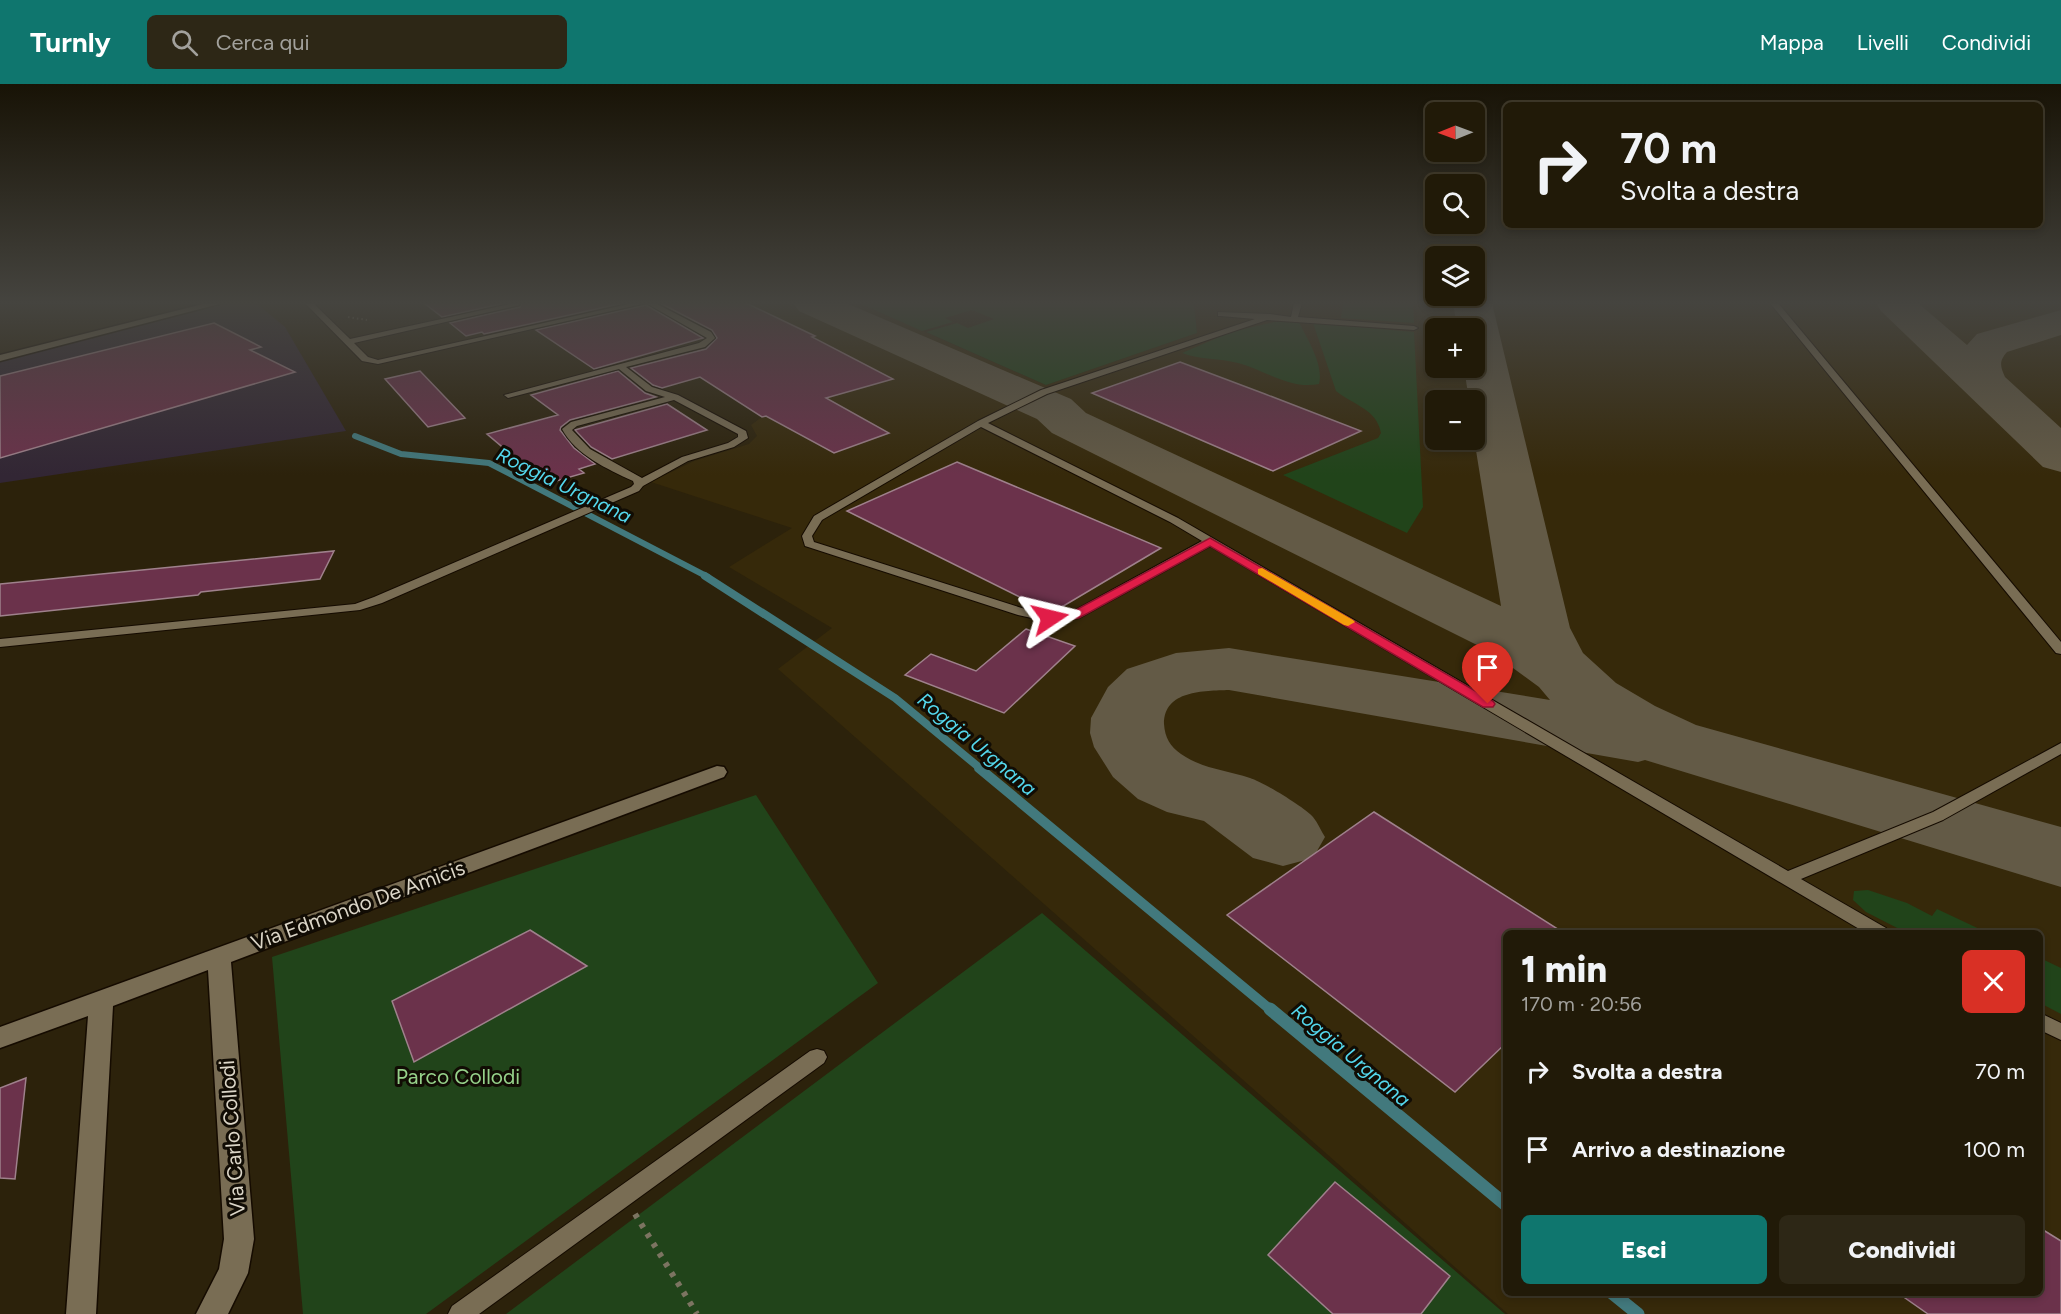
<!DOCTYPE html>
<html lang="it">
<head>
<meta charset="utf-8">
<style>
	:root { --surface:#211a08; --page:#2d2716; --text:#f1f3f6; --muted:#a2a19c; --line:#3e3829; --accent:#0f766e }
	body { margin:0; font-family:Figtree,sans-serif; background:var(--page); color:var(--text); height:100vh; display:flex; flex-direction:column; font-size:22px; white-space:nowrap }
	* { box-sizing:border-box; margin:0 }
	p { font-size:20px; color:var(--muted) }
	.icon { flex:none; width:33px; height:33px; fill:none; stroke:currentColor; stroke-width:2; stroke-linecap:round; stroke-linejoin:round }
	.map { position:relative; flex:1; overflow:hidden }
	.drawer { position:absolute; left:1503px; top:846px; width:540px; height:366px; display:flex; flex-direction:column; background:var(--surface); border-radius:9px; box-shadow:0 3px 9px #0003,0 0 0 2px var(--line) }
	.drawer>* { flex:none }
	.banner { position:absolute; left:1503px; top:18px; width:540px; height:126px; border-radius:9px; box-shadow:0 3px 9px #0003,0 0 0 2px var(--line); background:#211a08; color:var(--text); overflow:hidden }
	.needle { width:39px; rotate:269deg }
	.tools { position:absolute; left:1425px; top:18px; display:grid; gap:12px }
	.tools a { display:grid; place-items:center; width:60px; height:60px; border-radius:9px; background:var(--surface); box-shadow:0 3px 9px #0003,0 0 0 2px var(--line); font-size:30px }
	.pin { position:absolute; display:grid; place-items:center; width:51px; height:51px; color:#fff; margin:-62px -26px; border-radius:50% 50% 50% 0; rotate:-45deg; box-shadow:0 0 6px #0007 }
	.pin .icon { rotate:45deg }
	.me { position:absolute; width:66px; margin:-33px; rotate:80deg; stroke-linejoin:round; filter:drop-shadow(0 0 4px #0008) }
	.turn { display:flex; align-items:center; gap:21px; height:126px; padding:0 18px; font-size:27px }
	.turn .icon { width:78px; height:78px; stroke-width:2.5 }
	.turn b { display:block; font-size:42px; line-height:51px }
	.round { display:grid; place-items:center; flex:none; width:63px; height:63px; border-radius:9px; background:var(--page) }
	.head { display:flex; align-items:center; justify-content:space-between; height:102px; padding:0 18px }
	h1 { font-size:36px; font-weight:800; line-height:45px }
	.button { display:flex; gap:12px; margin-top:auto; padding:12px 18px }
	.button a { flex:1; height:69px; border-radius:9px; background:var(--accent); color:#fff; font-size:24px; font-weight:800; line-height:69px; text-align:center }
	.button a+a { background:var(--page); color:var(--text) }
	ul { padding:0; list-style:none }
	li { display:flex; align-items:center; gap:18px; height:78px; padding:0 18px }
	li div { flex:1 }
	li b { display:block; font-size:22px }
	li em { font-style:normal }
	header { display:flex; align-items:center; gap:36px; box-sizing:border-box; height:84px; padding:0 30px; background:var(--accent); color:#fff }
	header strong { font-size:28px }
	nav { display:flex; gap:33px; margin-inline-start:auto; font-size:21px }
	.search { width:420px; height:54px; background:var(--page); display:flex; align-items:center; gap:15px; box-sizing:border-box; padding:0 21px; border-radius:9px; color:var(--muted); font-size:22px }
	.map>svg:first-child { display:block }
	.built { fill:#36290a; fill-rule:evenodd }
	.industrial { fill:#322634 }
	.green { fill:#21441a }
	.lines { fill:none; stroke-linecap:round; stroke-linejoin:round }
	.stream-far3 { stroke:#42797d; stroke-width:6 }
	.stream-far2 { stroke:#42797d; stroke-width:8 }
	.stream-far1 { stroke:#42797d; stroke-width:10 }
	.stream { stroke:#42797d; stroke-width:13 }
	.taxiway { fill:#635a46; fill-rule:evenodd }
	.building { fill:#6b324b; stroke:#9f818c; stroke-width:1.5 }
	.lane-casing { stroke:#150b00; stroke-width:2 }
	.street-casing { stroke:#150b00; stroke-width:3 }
	.path-far1 { stroke:#7c7461; stroke-width:2; stroke-dasharray:1.5 3; stroke-linecap:butt }
	.path { stroke:#7c7461; stroke-width:6; stroke-dasharray:4.5 7; stroke-linecap:butt }
	.lane { fill:#796d54; fill-rule:evenodd }
	.street { fill:#796d54; fill-rule:evenodd }
	.route { fill:#e11d48; stroke:#92132f; stroke-width:1.5 }
	.slow { fill:#f59e0b }
	.labels { text-anchor:middle; dominant-baseline:central; stroke-width:6; stroke-linejoin:round; paint-order:stroke }
	.water-label { font-size:20px; font-style:italic; fill:#54d7ec; stroke:#110c04 }
	.near-street-label { font-size:21px; fill:#dbd5c7; stroke:#110c04 }
	.near-park-label { font-size:21px; fill:#96d28a; stroke:#110c04 }
</style>
</head>
<body>
<header>
<strong>Turnly</strong>
<div class="search"><svg class="icon" aria-label="search" viewBox="0 0 24 24"><circle cx="10" cy="10" r="6"/><path d="M15 15l6 6"/></svg>Cerca qui</div>
<nav><a>Mappa</a><a>Livelli</a><a>Condividi</a></nav>
</header>
<div class="map">
<svg width="2061" height="1230" viewBox="0 0 2061 1230">
	<rect width="100%" height="100%" fill="#2c220b"/>
	<path class="built" d="M 750,219 L 859,219 L 1046,301 L 1197,249 L 1194,219 L 2061,219 L 2061,1230 L 1508,1230 L 778,585 L 832,544 L 729,483 L 792,444 L 651,398 L 694,377 L 749,360 L 757,352 L 751,341 L 762,333 L 892,295 ZM 1436,244 L 1474,244 L 1474,284 L 1436,284 ZM 1436,316 L 1474,316 L 1474,356 L 1436,356 ZM 1506,849 L 2040,849 L 2040,1209 L 1506,1209 Z"/>
	<path class="industrial" d="M 204,219 L 256,219 L 285,243 L 346,347 L 0,399 L 0,271 Z"/>
	<path class="green" d="M 859,219 L 1194,219 L 1197,249 L 1046,301 L 926,248 L 957,239 L 968,244 L 994,235 L 972,226 L 945,234 L 953,238 L 922,247 Z
		M 1343,219 L 1413,219 L 1414,239 L 1341,234 Z
		M 1274,238 L 1299,238 C 1307,255 1324,280 1319,300 C 1292,306 1264,286 1238,279 C 1219,274 1200,276 1182,269 L 1231,248 Z
		M 1313,239 L 1414,248 L 1423,423 L 1407,449 L 1283,391 L 1378,354 L 1381,349 C 1377,325 1353,321 1336,307 Z
		M 756,711 L 878,899 L 426,1230 L 303,1230 L 272,873 Z
		M 1868,806 L 1907,819 L 1932,832 L 1937,825 L 1988,849 L 1907,849 L 1866,828 L 1853,816 L 1854,807 Z
		M 1042,829 L 1505,1230 L 506,1230 Z
		M 2040,874 L 2061,884 L 2061,930 L 2040,919 Z"/>
	<g class="lines">
		<path class="stream-far3" d="M 355,352 L 401,370 L 489,379 L 708,493"/>
		<path class="stream-far2" d="M 705,492 L 895,614 L 981,685"/>
		<path class="stream-far1" d="M 979,684 L 1272,927"/>
		<path class="stream" d="M 1270,925 L 1506,1121
			M 1612,1209 L 1638,1230"/>
		<path class="taxiway" d="M 793,219 L 846,219 L 1071,315 L 1086,329 L 1501,522 L 1474,354 L 1474,316 L 1469,316 L 1464,284 L 1474,284 L 1474,244 L 1457,244 L 1453,219 L 1492,219 L 1570,544 L 1583,569 L 1616,599 L 1655,622 L 1696,641 L 2061,743 L 2061,803 L 1645,676 L 1638,678 L 1229,606 C 1204,607 1164,606 1164,640 C 1165,654 1170,662 1181,670 C 1203,685 1226,686 1250,694 C 1263,698 1304,723 1313,733 C 1318,739 1321,747 1325,753 L 1313,774 L 1283,782 L 1253,774 L 1204,737 L 1167,728 L 1138,715 L 1113,693 L 1094,663 L 1090,649 L 1091,634 L 1108,603 L 1127,585 L 1176,569 L 1229,564 L 1550,616 L 1539,603 L 1491,568 L 1052,349 L 1037,335 L 799,227 Z
			M 1876,219 L 1918,219 L 1967,261 L 1977,250 L 2061,226 L 2061,251 L 2007,268 C 1999,277 2000,282 2005,293 L 2061,344 L 2061,388 L 2043,383 L 1881,227 Z"/>
	</g>
	<path class="building" d="M 424,219 L 505,219 L 442,233 Z
		M 521,219 L 623,219 L 484,250 L 482,248 L 466,252 L 450,239 L 520,223 Z
		M 660,219 L 746,219 L 815,252 L 812,253 L 893,295 L 826,314 L 889,349 L 834,369 L 766,332 L 762,333 L 700,293 L 662,304 L 653,301 L 631,284 L 706,265 L 717,254 L 712,246 Z
		M 646,221 L 703,254 L 594,285 L 536,246 Z
		M 214,239 L 261,263 L 250,266 L 295,288 L 0,374 L 0,292 Z
		M 1180,278 L 1265,310 L 1361,347 L 1273,387 L 1092,309 Z
		M 420,287 L 465,334 L 428,343 L 385,295 Z
		M 618,287 L 645,309 L 656,313 L 570,336 L 561,343 L 560,346 L 574,364 L 595,380 L 579,385 L 584,389 L 546,400 L 487,350 L 558,331 L 531,311 Z
		M 667,320 L 707,346 L 612,375 L 591,363 L 575,346 Z
		M 957,378 L 1062,422 L 1161,464 L 1055,527 L 1050,528 L 847,427 Z
		M 334,467 L 320,495 L 201,508 L 198,511 L 0,532 L 0,500 Z
		M 1026,545 L 1075,562 L 1004,629 L 905,591 L 931,570 L 976,587 Z
		M 1374,728 L 1564,849 L 1506,849 L 1506,959 L 1455,1008 L 1227,831 Z
		M 530,846 L 587,882 L 414,978 L 392,917 Z
		M 26,994 L 15,1095 L 0,1094 L 0,1004 Z
		M 1335,1098 L 1450,1192 L 1421,1230 L 1333,1230 L 1268,1171 Z
		M 2040,1144 L 2061,1157 L 2061,1230 L 1928,1230 L 1898,1209 L 2040,1209 Z"/>
	<g class="lines">
		<defs>
			<path id="lane" d="M 305,219 L 313,219 L 350,255 L 515,219 L 520,221 L 354,259 L 368,273 L 378,276 L 633,219 L 655,219 L 711,248 L 715,254 L 705,263 L 626,283 L 652,303 L 678,311 L 746,347 L 748,354 L 734,363 L 688,377 L 643,402 L 639,407 L 382,519 L 360,526 L 0,563 L 0,555 L 355,520 L 374,513 L 631,403 L 634,400 L 633,397 C 607,385 576,371 562,345 L 571,338 L 665,313 L 646,307 L 619,285 L 508,314 L 504,311 L 699,259 L 707,254 L 646,219 L 378,280 L 362,277 ZM 674,316 L 738,350 L 738,353 L 728,359 L 682,373 L 642,394 L 590,365 L 572,346 L 577,342 Z
				M 1294,219 L 1302,219 L 1298,233 L 1414,242 L 1418,244 L 1414,246 L 1267,236 L 1047,310 L 988,339 L 1178,434 L 1788,787 L 1933,728 L 2061,659 L 2061,670 L 1943,736 L 1801,795 L 1886,844 L 1889,849 L 1866,849 L 1210,462 L 1079,534 L 1050,538 L 1018,531 L 805,462 L 802,452 L 814,432 L 978,337 L 1041,306 L 1255,235 L 1221,232 L 1218,232 L 1218,228 L 1270,230 L 1291,233 ZM 981,343 L 1170,438 L 1202,457 L 1072,528 L 1050,530 L 1025,525 L 814,458 L 812,452 L 822,436 Z
				M 1770,219 L 1778,219 L 2061,558 L 2061,570 L 2056,569 Z
				M 2040,929 L 2061,939 L 2061,956 L 2040,946 Z
				M 817,965 L 824,967 L 827,973 L 824,979 L 479,1230 L 448,1230 L 452,1222 L 810,967 Z"/>
			<path id="street" d="M 207,219 L 223,219 L 0,277 L 0,271 Z
				M 717,682 L 724,683 L 727,688 L 724,693 L 231,878 L 254,1155 L 248,1189 L 228,1230 L 196,1230 L 219,1185 L 224,1155 L 208,886 L 113,922 L 96,1230 L 66,1230 L 88,932 L 0,964 L 0,943 Z"/>
		</defs>
		<use href="#lane" class="lane-casing"/>
		<use href="#street" class="street-casing"/>
		<path class="path-far1" d="M 348,233 L 367,236"/>
		<path class="path" d="M 635,1130 L 697,1230"/>
		<use href="#lane" class="lane"/>
		<use href="#street" class="street"/>
	</g>
	<linearGradient id="sky" x2="0" y2="1"><stop stop-color="#181306"/><stop offset="0.56" stop-color="#45443f"/><stop offset="1" stop-color="#45443f" stop-opacity="0"/></linearGradient>
	<rect width="2061" height="391" fill="url(#sky)"/>
	<path class="route" d="M 1210,454 L 1493,617 L 1495,620 L 1493,623 L 1483,623 L 1210,462 L 1079,534 L 1050,538 L 1044,534 L 1050,530 L 1072,528 Z"/>
	<path class="slow" d="M 1262,484 L 1353,536 L 1355,538 L 1348,542 L 1344,541 L 1258,490 L 1258,485 Z"/>
	<g class="labels">
		<g class="water-label">
			<text transform="translate(564 401) rotate(26)">Roggia Urgnana</text>
			<text transform="translate(977 660) rotate(40)">Roggia Urgnana</text>
			<text transform="translate(1351 971) rotate(40)">Roggia Urgnana</text>
		</g>
		<g class="near-street-label">
			<text transform="translate(358 821) rotate(-20)">Via Edmondo De Amicis</text>
			<text transform="translate(232 1054) rotate(-94)">Via Carlo Collodi</text>
		</g>
		<g class="near-park-label">
			<text x="458" y="992">Parco Collodi</text>
		</g>
	</g>
</svg>
<div class="tools">
<a><svg class="needle" viewBox="-14 -14 28 28"><path d="M0-13l5 13h-10z" fill="#e53935"/><path d="M0 13l5-13h-10z" fill="#a2a19c"/></svg></a>
<a><svg class="icon" aria-label="search" viewBox="0 0 24 24"><circle cx="10" cy="10" r="6"/><path d="M15 15l6 6"/></svg></a>
<a><svg class="icon" aria-label="layers" viewBox="0 0 24 24"><path d="M12 4l9 5-9 5-9-5zM3 14l9 5 9-5"/></svg></a>
<a>+</a>
<a>−</a>
</div>
<div class="pin" style="left:1488px;top:620px;background:#d93025"><svg class="icon" aria-label="arrive" viewBox="0 0 24 24"><path d="M6 21V4h12l-3 4 3 4H6"/></svg></div>
<svg class="me" style="left:1050px;top:534px" viewBox="-20 -20 40 40"><path d="M0-17L14 15 0 8-14 15z" fill="#e11d48" stroke="#fff" stroke-width="4"/></svg>
<div class="banner">
<div class="turn"><svg class="icon" aria-label="right" viewBox="0 0 24 24"><path d="M7 20v-9h11M14 6l5 5-5 5"/></svg><div><b>70 m</b>Svolta a destra</div></div>
</div>
<section class="drawer">
<div class="head"><div><h1>1 min</h1><p>170 m · 20:56</p></div><a class="round" style="background:#d93025;color:#fff"><svg class="icon" aria-label="close" viewBox="0 0 24 24"><path d="M6 6l12 12M18 6L6 18"/></svg></a></div>
<ul>
<li><svg class="icon" aria-label="right" viewBox="0 0 24 24"><path d="M7 20v-9h11M14 6l5 5-5 5"/></svg><div><b>Svolta a destra</b></div><em>70 m</em></li>
<li><svg class="icon" aria-label="arrive" viewBox="0 0 24 24"><path d="M6 21V4h12l-3 4 3 4H6"/></svg><div><b>Arrivo a destinazione</b></div><em>100 m</em></li>
</ul>
<div class="button"><a>Esci</a><a>Condividi</a></div>
</section>
</div>
</body>
</html>
